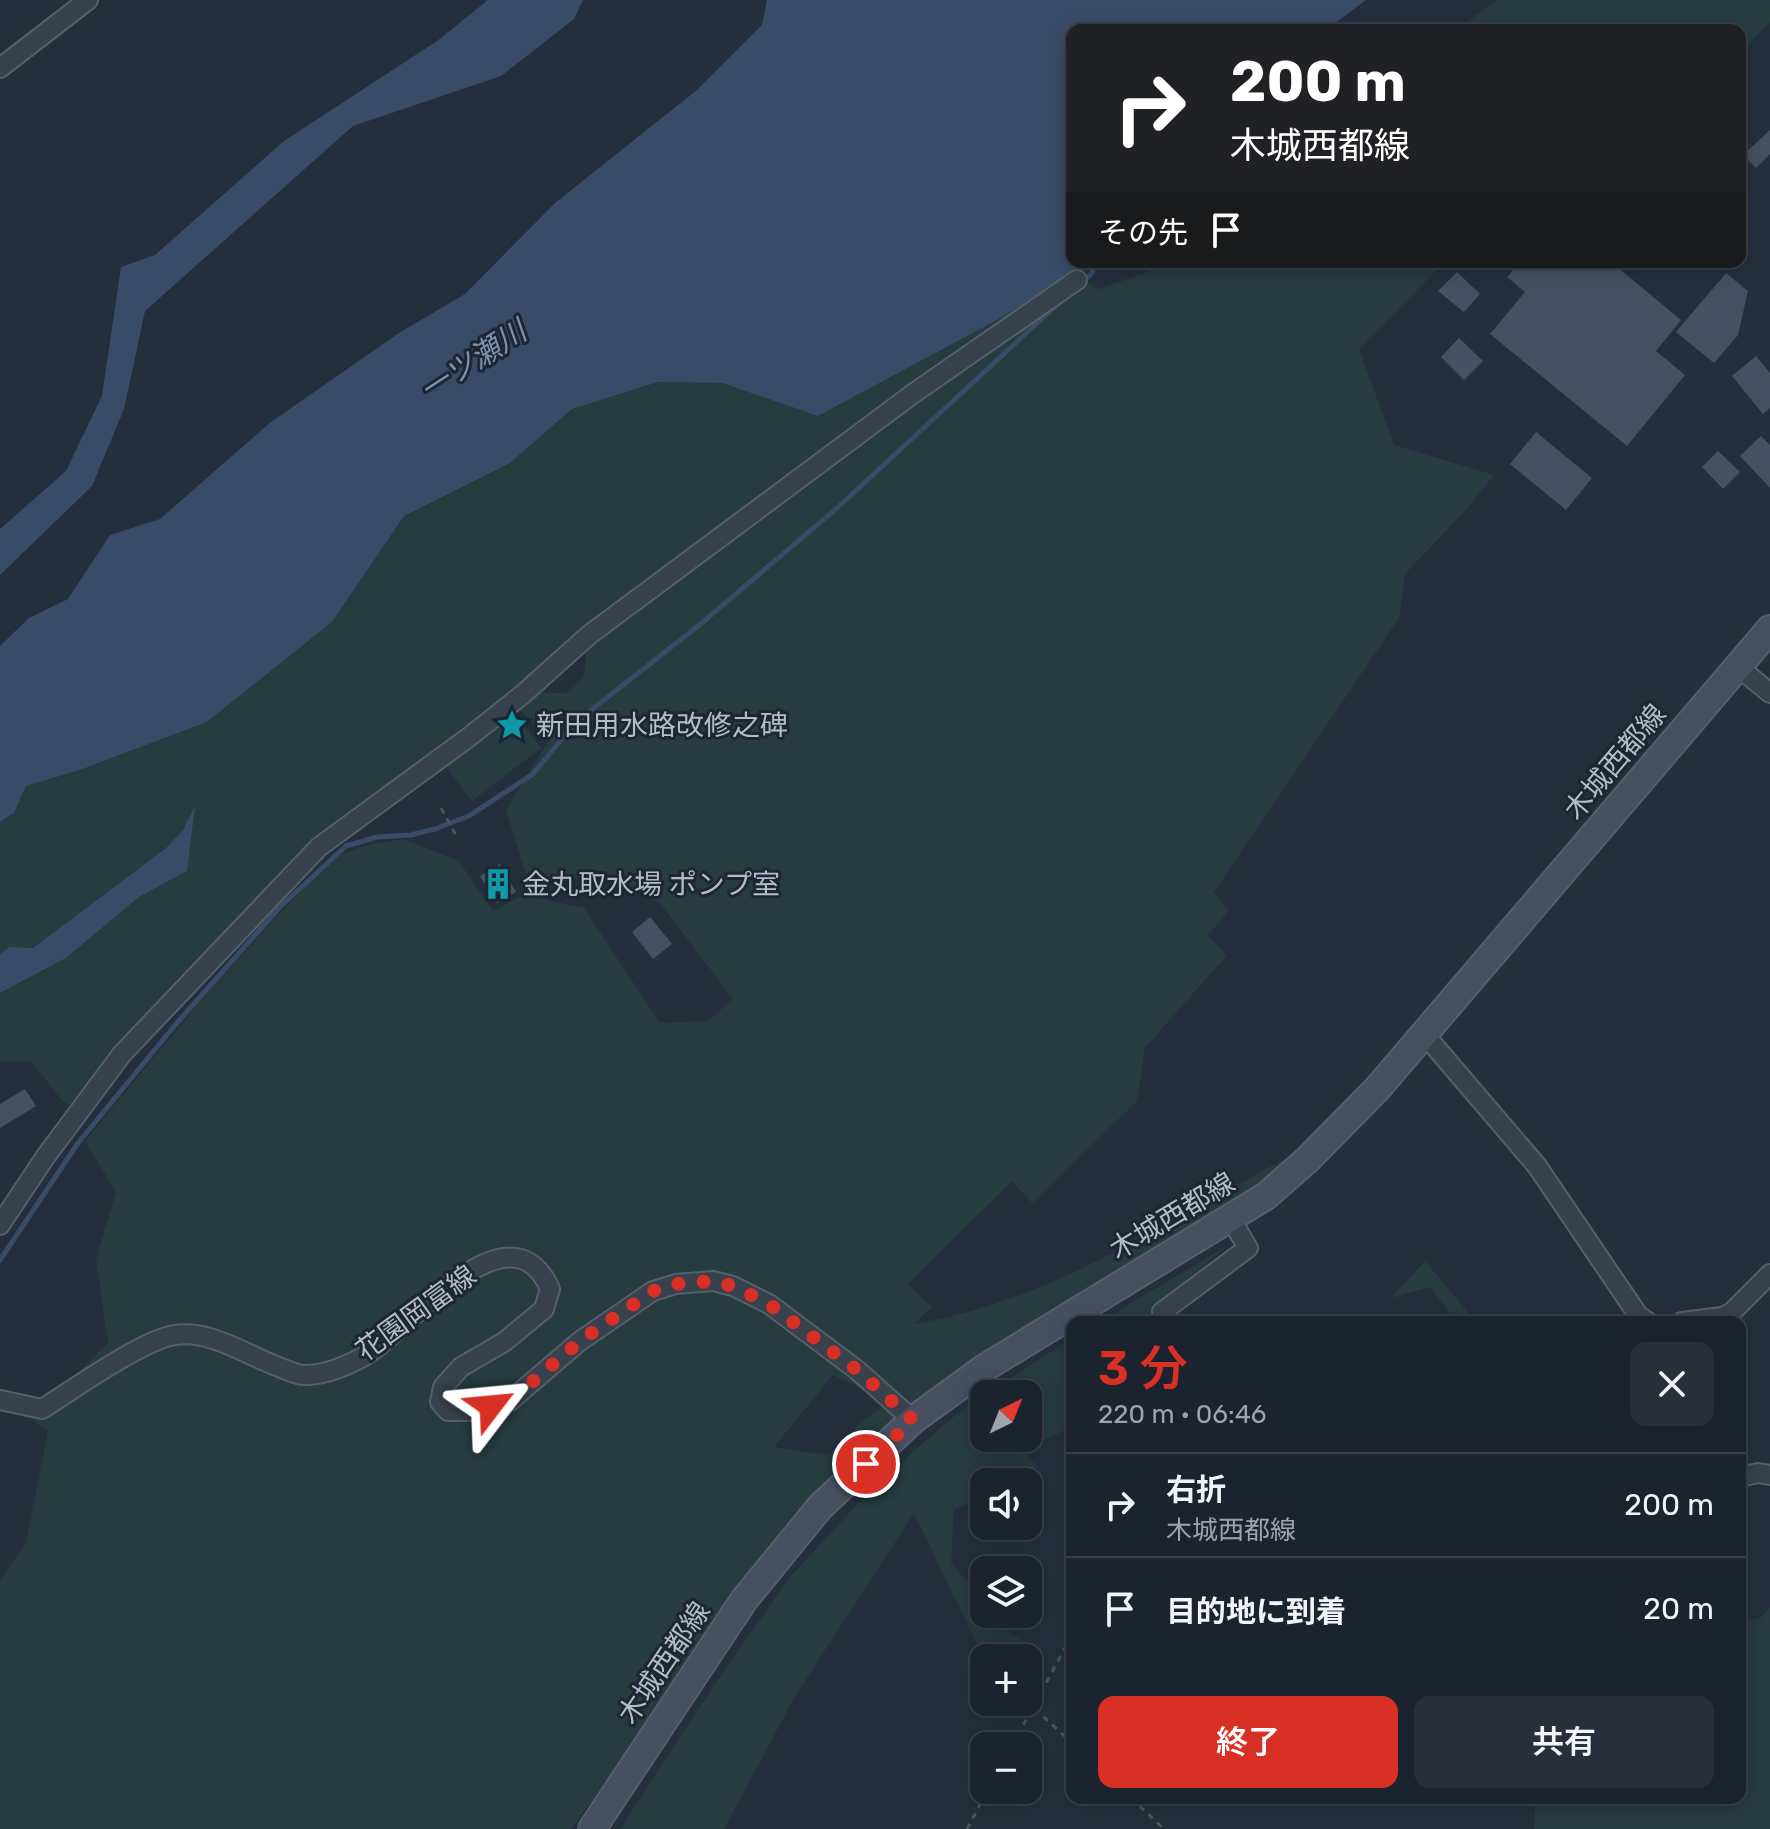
<!DOCTYPE html>
<html lang="ja">
<head>
<meta charset="utf-8">
<style>
	:root { --surface:#1b232e; --page:#282f3a; --text:#f1f3f6; --muted:#a0a4aa; --line:#39404a; --accent:#d93025 }
	body { margin:0; font-family:Rubik,"Noto Sans JP",sans-serif; background:var(--page); color:var(--text); height:100vh; display:flex; flex-direction:column; font-size:30px; white-space:nowrap }
	* { box-sizing:border-box; margin:0 }
	p { font-size:26px; color:var(--muted) }
	.icon { flex:none; width:44px; height:44px; fill:none; stroke:currentColor; stroke-width:2; stroke-linecap:round; stroke-linejoin:round }
	.map { position:relative; flex:1; overflow:hidden }
	.side { position:absolute; left:1066px; top:1316px; width:680px; height:488px; display:flex; flex-direction:column; background:var(--surface); border-radius:16px; box-shadow:0 4px 20px #0003,0 0 0 2px var(--line) }
	.side>* { flex:none }
	.hud { position:absolute; left:1066px; top:24px; width:680px; height:244px; border-radius:16px; box-shadow:0 4px 20px #0003,0 0 0 2px var(--line); background:#202124; color:#fff; overflow:hidden }
	.needle { width:52px; rotate:43deg }
	.tools { position:absolute; left:970px; top:1380px; display:grid; gap:16px }
	.tools a { display:grid; place-items:center; width:72px; height:72px; border-radius:16px; background:var(--surface); box-shadow:0 4px 20px #0003,0 0 0 2px var(--line); font-size:40px }
	.pin { position:absolute; display:grid; place-items:center; width:68px; height:68px; color:#fff; margin:-34px; border:4px solid #fff; border-radius:50%; box-shadow:0 2px 8px #0007 }
	.me { position:absolute; width:88px; margin:-44px; rotate:61deg; stroke-linejoin:round; filter:drop-shadow(0 0 6px #0008) }
	.turn { display:flex; align-items:center; gap:28px; height:168px; padding:0 32px; font-size:36px }
	.turn .icon { width:104px; height:104px; stroke-width:2.5 }
	.turn b { display:block; font-size:56px; line-height:68px }
	.then { display:flex; align-items:center; height:76px; padding:0 32px; background:#0003; gap:16px; font-size:30px }
	.round { display:grid; place-items:center; flex:none; width:84px; height:84px; border-radius:16px; background:var(--page) }
	.headline { display:flex; align-items:center; justify-content:space-between; height:136px; padding:0 32px }
	h1 { font-size:48px; font-weight:600; line-height:60px; color:var(--accent) }
	.primary-button { display:flex; gap:16px; margin-top:auto; padding:16px 32px }
	.primary-button a { flex:1; height:92px; border-radius:16px; background:var(--accent); color:#fff; font-size:32px; font-weight:600; line-height:92px; text-align:center }
	.primary-button a+a { background:var(--page); color:var(--text) }
	ul { padding:0; list-style:none }
	li { display:flex; align-items:center; gap:24px; height:104px; padding:0 32px; border-top:2px solid var(--line) }
	li div { flex:1 }
	li b { display:block; font-size:30px }
	li em { font-style:normal }
	.map>svg:first-child { display:block }
	.green { fill:#263c3f; fill-rule:evenodd }
	.water { fill:#394c67 }
	.lines { fill:none; stroke-linecap:round; stroke-linejoin:round }
	.stream { stroke:#394c67; stroke-width:5 }
	.building { fill:#455162 }
	.street-casing { stroke:#565f6c; stroke-width:22 }
	.secondary-casing { stroke:#565f6c; stroke-width:30 }
	.path { stroke:#44595c; stroke-width:3; stroke-dasharray:6 6; stroke-linecap:butt }
	.street { stroke:#38414e; stroke-width:18 }
	.secondary { stroke:#465061; stroke-width:26 }
	.route { stroke:#d93025; stroke-width:14; stroke-dasharray:0 25.2 }
	.labels { text-anchor:middle; dominant-baseline:central; stroke-width:6; stroke-linejoin:round; paint-order:stroke }
	.poi-label { font-size:28px; fill:#b4bcc9; stroke:#1d2633; text-anchor:start }
	.street-label { font-size:28px; fill:#b4bcc9; stroke:#1d2633 }
	.water-label { font-size:30px; font-style:italic; fill:#7c92b1; stroke:#1d2633 }
</style>
</head>
<body>
<div class="map">
<svg width="1770" height="1829" viewBox="0 0 1770 1829">
	<rect width="100%" height="100%" fill="#242f3e"/>
	<path class="green" d="M 1498,0 L 1770,0 L 1770,23 L 1740,52 L 1740,30 L 1456,30 Z
		M 1157,262 L 1445,262 L 1359,349 L 1394,445 L 1494,475 L 1464,512 L 1405,574 L 1399,618 L 1214,892 L 1229,911 L 1208,935 L 1227,955 L 1145,1048 L 1137,1101 L 1032,1203 L 1012,1181 C 978,1216 941,1249 908,1284 L 932,1307 L 914,1324 C 1050,1301 1170,1221 1290,1156 L 1268,1178 L 1241,1197 L 971,1361 L 903,1412 L 807,1502 L 783,1528 L 702,1638 L 626,1755 L 571,1829 L 0,1829 L 0,1580 L 26,1543 L 48,1430 L 31,1419 L 108,1343 L 96,1259 L 116,1192 L 85,1141 L 201,1000 L 275,918 L 334,857 L 364,846 L 403,839 L 459,861 L 493,911 L 523,895 L 584,908 L 660,1023 L 708,1021 L 733,999 L 660,903 L 598,876 L 528,881 L 506,810 L 549,740 L 520,710 L 537,693 L 566,693 L 584,676 L 588,637 L 319,847 L 83,1107 L 64,1103 L 31,1061 L 0,1062 L 0,993 L 66,958 L 139,897 L 186,871 L 194,810 L 183,830 L 166,848 L 33,948 L 9,947 L 0,954 L 0,822 L 14,813 L 26,786 L 80,770 L 207,722 L 332,622 L 404,516 L 510,463 L 572,409 L 658,382 L 722,383 L 818,416 L 997,320 L 1073,274 L 1098,289 L 1149,272 ZM 833,1375 L 889,1401 L 856,1427 L 828,1455 L 774,1447 Z
		M 512,710 L 541,748 L 472,801 L 443,763 Z
		M 1227,1246 C 1207,1263 1163,1295 1162,1322 L 1099,1322 Z
		M 1425,1261 L 1476,1322 L 1456,1322 L 1430,1287 L 1391,1298 Z
		M 1072,1338 L 1072,1427 L 1022,1450 L 1038,1467 L 1011,1482 L 984,1482 L 984,1495 L 954,1510 L 951,1563 L 979,1595 L 983,1616 L 1037,1650 L 1041,1680 L 1028,1698 L 1028,1658 L 984,1659 L 914,1513 L 794,1698 L 724,1829 L 620,1829 L 708,1694 L 789,1578 L 880,1480 L 964,1408 L 984,1396 L 984,1438 L 1028,1438 L 1028,1394 L 986,1394 Z
		M 1770,1607 L 1770,1829 L 1534,1829 L 1535,1798 L 1740,1798 L 1740,1621 L 1759,1619 Z"/>
	<path class="water" d="M 488,0 L 583,0 L 574,19 L 501,76 L 353,126 L 145,311 L 124,409 L 92,486 L 0,575 L 0,529 L 66,471 L 102,396 L 121,267 L 155,255 L 284,141 L 437,41 Z
		M 767,0 L 1366,0 L 1326,30 L 1072,30 L 1072,262 L 1093,262 L 997,320 L 818,416 L 722,383 L 658,382 L 572,409 L 510,463 L 404,516 L 332,622 L 207,722 L 80,770 L 26,786 L 14,813 L 0,822 L 0,646 L 29,618 L 68,599 L 110,535 L 160,519 L 271,422 L 399,333 L 465,294 L 555,203 L 697,90 L 762,25 Z
		M 195,806 L 187,871 L 139,897 L 66,958 L 0,993 L 0,954 L 9,947 L 33,948 L 166,848 L 183,830 Z"/>
	<g class="lines">
		<path class="stream" d="M 1083,282 L 1093,272 L 1087,262
			M 0,1260 L 78,1143 L 176,1024 L 280,907 L 346,846 L 377,837 L 411,835 L 435,829 L 469,816 L 533,774 L 575,723 L 703,622 L 837,508 L 1060,302"/>
	</g>
	<path class="building" d="M 1770,130 L 1770,154 L 1756,168 L 1743,155 Z
		M 1520,262 L 1611,262 L 1681,320 L 1656,351 L 1685,375 L 1627,446 L 1490,334 L 1525,292 L 1507,277 Z
		M 1457,272 L 1480,294 L 1464,312 L 1438,291 Z
		M 1726,273 L 1748,291 L 1738,335 L 1714,363 L 1676,332 Z
		M 1459,338 L 1483,361 L 1464,380 L 1441,357 Z
		M 1756,356 L 1770,373 L 1770,408 L 1763,414 L 1732,376 Z
		M 1536,432 L 1592,478 L 1566,510 L 1510,464 Z
		M 1761,436 L 1770,445 L 1770,488 L 1740,456 Z
		M 1718,451 L 1740,472 L 1723,489 L 1702,467 Z
		M 500,864 L 516,892 L 497,903 L 480,876 Z
		M 650,917 L 672,944 L 653,959 L 632,932 Z
		M 25,1089 L 36,1106 L 0,1128 L 0,1104 Z"/>
	<g class="lines">
		<defs>
			<path id="street" d="M 0,68 L 88,0
				M 1738,667 L 1770,693
				M 1425,1035 L 1537,1166 L 1638,1315 L 1648,1322
				M 0,1225 L 46,1156 L 122,1054 L 319,847 L 469,737 L 522,695 L 589,635 L 914,393 L 1077,280
				M 1162,1322 L 1162,1312 L 1248,1248 L 1231,1219
				M 1682,1322 L 1722,1317 L 1731,1313 L 1770,1274
				M 0,1400 L 42,1409 C 71,1391 144,1339 175,1335 C 212,1330 246,1355 279,1367 C 286,1370 295,1374 302,1375 C 321,1376 344,1367 361,1358 C 404,1336 509,1196 550,1289 L 544,1309 L 504,1342 L 461,1367 L 443,1387 L 440,1402 L 448,1411 L 473,1411 L 510,1401 L 580,1341 L 653,1291 L 676,1284 L 713,1281 L 733,1286 L 769,1304 L 857,1370 L 913,1420
				M 1740,1477 L 1758,1473 L 1770,1475"/>
			<path id="secondary" d="M 592,1829 L 744,1600 L 820,1507 L 913,1420 L 986,1367 L 1266,1196 L 1307,1160 L 1377,1089 L 1770,629"/>
		</defs>
		<use href="#street" class="street-casing"/>
		<use href="#secondary" class="secondary-casing"/>
		<path class="path" d="M 441,808 L 458,839
			M 1072,1635 L 1033,1707 L 1072,1743
			M 1012,1746 L 1033,1707
			M 1131,1798 L 1164,1829
			M 967,1829 L 988,1790"/>
		<use href="#street" class="street"/>
		<use href="#secondary" class="secondary"/>
	</g>
	<g class="lines">
		<path class="route" d="M 491,1406 L 510,1401 L 580,1341 L 653,1291 L 676,1284 L 713,1281 L 733,1286 L 769,1304 L 857,1370 L 913,1420 L 866,1464"/>
	</g>
	<defs>
		<symbol id="sight-bare" viewBox="-9 -9 18 18"><path d="M0-6L1.8-2.2L6-1.7L2.9 1.2L3.7 5.4L0 3.3L-3.7 5.4L-2.9 1.2L-6-1.7L-1.8-2.2Z" fill="#0f9aa8" stroke="#1d2633" stroke-width="2.5" paint-order="stroke"/></symbol>
		<symbol id="building-bare" viewBox="-9 -9 18 18"><path d="M-4-6H4V6H1V3H-1V6H-4ZM-2.5-4.3h1.7v1.8h-1.7ZM.8-4.3h1.7v1.8H.8ZM-2.5-1h1.7V.8h-1.7ZM.8-1h1.7V.8H.8Z" fill="#0f9aa8" stroke="#1d2633" stroke-width="2.5" paint-order="stroke"/></symbol>
	</defs>
	<g fill-rule="evenodd">
		<use href="#sight-bare" x="490" y="703" width="44" height="44"/>
		<use href="#building-bare" x="476" y="862" width="44" height="44"/>
	</g>
	<g class="labels">
		<g class="poi-label">
			<text x="536" y="725">新田用水路改修之碑</text>
			<text x="522" y="884">金丸取水場 ポンプ室</text>
		</g>
		<g class="street-label">
			<text transform="translate(1615 762) rotate(-50)">木城西都線</text>
			<text transform="translate(1172 1216) rotate(-31)">木城西都線</text>
			<text transform="translate(416 1313) rotate(-36)">花園岡富線</text>
			<text transform="translate(664 1663) rotate(-56)">木城西都線</text>
		</g>
		<g class="water-label">
			<text transform="translate(473 361) rotate(-33)">一ツ瀬川</text>
		</g>
	</g>
</svg>
<div class="tools">
<a><svg class="needle" viewBox="-14 -14 28 28"><path d="M0-13l5 13h-10z" fill="#e53935"/><path d="M0 13l5-13h-10z" fill="#a0a4aa"/></svg></a>
<a><svg class="icon" aria-label="sound" viewBox="0 0 24 24"><path d="M4 9h4l5-4v14l-5-4H4zM17 9q2 3 0 6"/></svg></a>
<a><svg class="icon" aria-label="layers" viewBox="0 0 24 24"><path d="M12 4l9 5-9 5-9-5zM3 14l9 5 9-5"/></svg></a>
<a>+</a>
<a>−</a>
</div>
<div class="pin" style="left:866px;top:1464px;background:#d93025"><svg class="icon" aria-label="arrive" viewBox="0 0 24 24"><path d="M6 21V4h12l-3 4 3 4H6"/></svg></div>
<svg class="me" style="left:491px;top:1406px" viewBox="-20 -20 40 40"><path d="M0-17L14 15 0 8-14 15z" fill="#d93025" stroke="#fff" stroke-width="4"/></svg>
<div class="hud">
<div class="turn"><svg class="icon" aria-label="right" viewBox="0 0 24 24"><path d="M7 20v-9h11M14 6l5 5-5 5"/></svg><div><b>200 m</b>木城西都線</div></div>
<div class="then">その先<svg class="icon" aria-label="arrive" viewBox="0 0 24 24"><path d="M6 21V4h12l-3 4 3 4H6"/></svg></div>
</div>
<section class="side">
<div class="headline"><div><h1>3 分</h1><p>220 m · 06:46</p></div><a class="round"><svg class="icon" aria-label="close" viewBox="0 0 24 24"><path d="M6 6l12 12M18 6L6 18"/></svg></a></div>
<ul>
<li><svg class="icon" aria-label="right" viewBox="0 0 24 24"><path d="M7 20v-9h11M14 6l5 5-5 5"/></svg><div><b>右折</b><p>木城西都線</p></div><em>200 m</em></li>
<li><svg class="icon" aria-label="arrive" viewBox="0 0 24 24"><path d="M6 21V4h12l-3 4 3 4H6"/></svg><div><b>目的地に到着</b></div><em>20 m</em></li>
</ul>
<div class="primary-button"><a>終了</a><a>共有</a></div>
</section>
</div>
</body>
</html>
